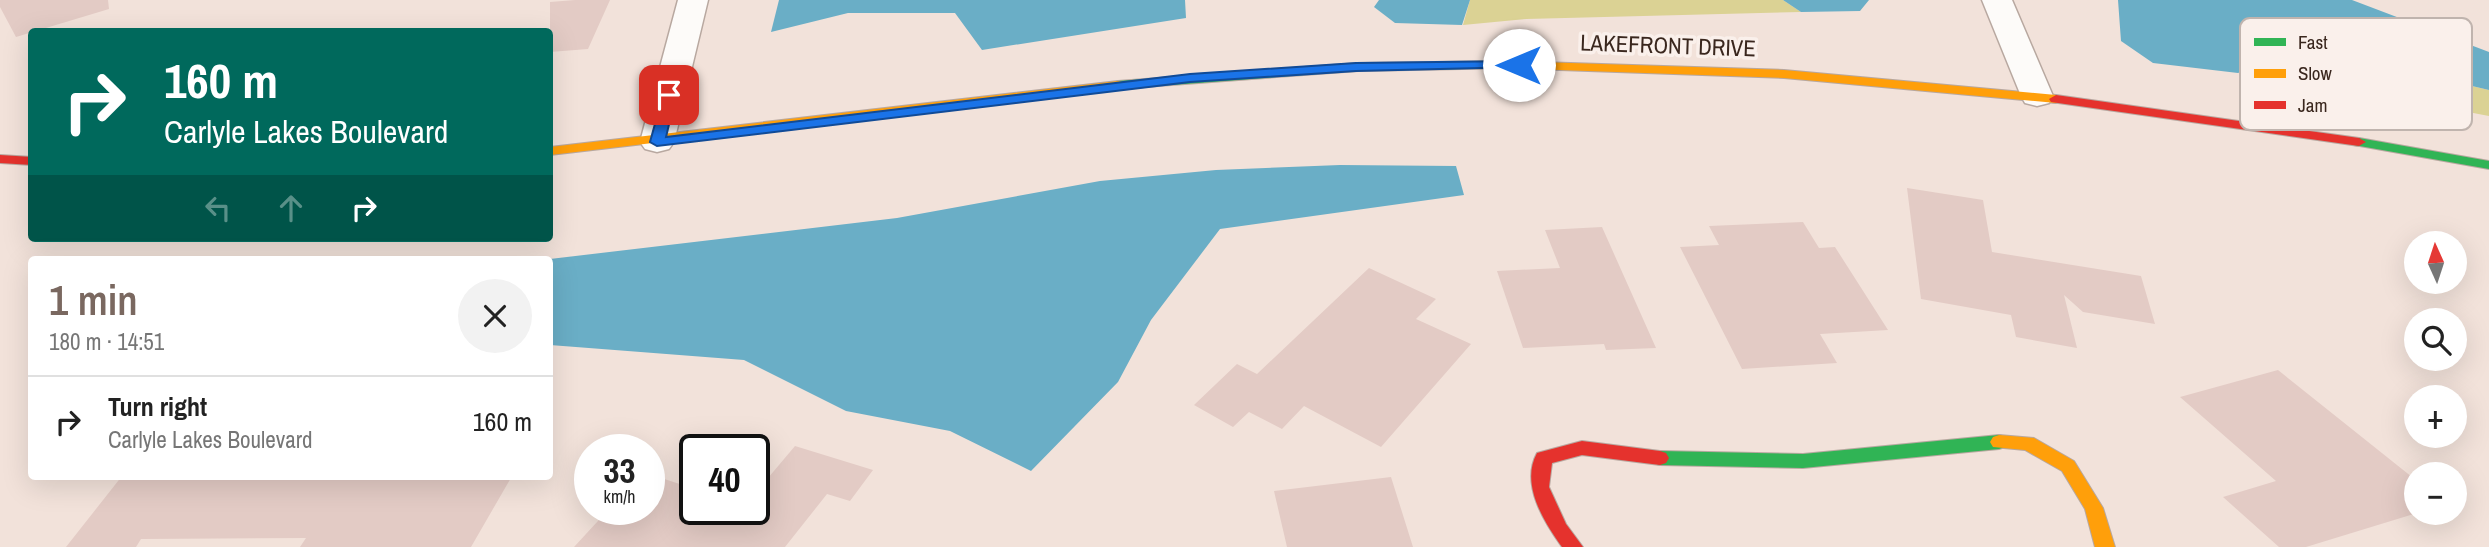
<!DOCTYPE html>
<html lang="en">
<head>
<meta charset="utf-8">
<style>
	:root { --surface:#fff; --page:#f2f2f2; --text:#222; --muted:#767676; --line:#e0e0e0; --accent:#7a6860 }
	body { margin:0; font-family:"Archivo Narrow",sans-serif; background:var(--page); color:var(--text); height:100vh; display:flex; flex-direction:column; font-size:26px; white-space:nowrap }
	* { box-sizing:border-box; margin:0 }
	p { font-size:23px; color:var(--muted) }
	.icon { flex:none; width:38px; height:38px; fill:none; stroke:currentColor; stroke-width:2; stroke-linecap:round; stroke-linejoin:round }
	.map { position:relative; flex:1; overflow:hidden }
	.details { position:absolute; left:28px; top:256px; width:525px; height:224px; display:flex; flex-direction:column; background:var(--surface); border-radius:7px; box-shadow:0 7px 28px #0002 }
	.details>* { flex:none }
	.banner { position:absolute; left:28px; top:28px; width:525px; height:214px; border-radius:7px; box-shadow:0 7px 28px #0002; background:#00695c; color:#fff; overflow:hidden }
	.needle { width:46px; rotate:357deg }
	.tools { position:absolute; left:2404px; top:231px; display:grid; gap:14px }
	.tools a { display:grid; place-items:center; width:63px; height:63px; border-radius:50%; background:var(--surface); box-shadow:0 7px 28px #0002; font-size:35px }
	.speed { position:absolute; left:574px; top:434px; display:flex; gap:14px; font-size:35px; font-weight:700; text-align:center }
	.speed>* { display:grid; place-content:center; width:91px; height:91px; border-radius:50%; background:var(--surface); box-shadow:0 7px 28px #0002; line-height:1 }
	.speed small { font-size:18px; font-weight:400 }
	.speed .limit { border:4px solid #111; border-radius:10px; background:#fff; color:#111 }
	.pin { position:absolute; display:grid; place-items:center; width:60px; height:60px; color:#fff; margin:-30px; border-radius:14px; box-shadow:0 4px 10px #0006 }
	.me { position:absolute; width:77px; margin:-38px; rotate:270deg; stroke-linejoin:round; filter:drop-shadow(0 0 5px #0008) }
	.turn { display:flex; align-items:center; gap:24px; height:147px; padding:0 21px; font-size:32px }
	.turn .icon { width:91px; height:91px; stroke-width:2.5 }
	.turn b { display:block; font-size:49px; line-height:60px }
	.lanes { display:flex; align-items:center; height:66px; padding:0 21px; background:#0003; justify-content:center; gap:35px; direction:ltr }
	.lanes .off { opacity:.35 }
	.round { display:grid; place-items:center; flex:none; width:74px; height:74px; border-radius:37px; background:var(--page) }
	.overview { display:flex; align-items:center; justify-content:space-between; height:119px; padding:0 21px }
	h1 { font-size:42px; font-weight:600; line-height:52px; color:var(--accent) }
	ul { padding:0; list-style:none }
	li { display:flex; align-items:center; gap:21px; height:91px; padding:0 21px; border-top:2px solid var(--line) }
	li div { flex:1 }
	li b { display:block; font-size:26px }
	li em { font-style:normal }
	.map>svg:first-child { display:block }
	.green { fill:#dbd294 }
	.water { fill:#6aaec6 }
	.building { fill:#e3cbc5 }
	.lines { fill:none; stroke-linecap:round; stroke-linejoin:round }
	.street-casing { stroke:#b8a8a0; stroke-width:3 }
	.fast-casing { stroke:#b8a8a0; stroke-width:2 }
	.slow-casing { stroke:#b8a8a0; stroke-width:2 }
	.jam-casing { stroke:#b8a8a0; stroke-width:2 }
	.street { fill:#fdfbf9; fill-rule:evenodd }
	.fast { fill:#30b455; fill-rule:evenodd }
	.slow { fill:#ff9f0a; fill-rule:evenodd }
	.jam { fill:#e5322d; fill-rule:evenodd }
	.route { fill:#1a73e8; stroke:#114b97; stroke-width:2 }
	.labels { text-anchor:middle; dominant-baseline:central; stroke-width:7; stroke-linejoin:round; paint-order:stroke }
	.street-label { font-size:23px; fill:#3a271e; stroke:#faf0eb }
	.key { fill:#faf0eb; stroke:#c0b4ae; stroke-width:2 }
	.key-label { font-size:19px; fill:#3a271e }
</style>
</head>
<body>
<div class="map">
<svg width="2489" height="547" viewBox="0 0 2489 547">
	<rect width="100%" height="100%" fill="#f2e2da"/>
	<path class="green" d="M 1470,0 L 1783,0 L 1801,12 L 1526,19 L 1463,25 Z
		M 2307,47 L 2489,90 L 2489,116 L 2305,81 L 2238,73 Z"/>
	<path class="water" d="M 779,0 L 1185,0 L 1186,18 L 982,50 L 955,13 L 848,13 L 771,32 Z
		M 1379,0 L 1470,0 L 1462,25 L 1395,23 L 1374,7 Z
		M 1783,0 L 1869,0 L 1860,11 L 1801,12 Z
		M 2118,0 L 2352,0 L 2489,52 L 2489,90 L 2307,47 L 2238,73 L 2153,63 L 2121,41 Z
		M 1340,165 L 1456,166 L 1464,195 L 1220,229 L 1151,320 L 1118,382 L 1031,471 L 950,431 L 846,411 L 744,360 L 550,345 L 550,259 L 897,218 L 1100,181 L 1216,170 Z"/>
	<path class="building" d="M 0,0 L 108,0 L 109,9 L 16,37 L 0,7 Z
		M 575,0 L 610,0 L 588,49 L 550,52 L 550,2 Z
		M 1907,188 L 1983,200 L 1992,252 L 2141,276 L 2155,324 L 2083,312 L 2064,295 L 2077,348 L 2016,337 L 2011,315 L 1921,299 Z
		M 1803,222 L 1819,248 L 1835,247 L 1888,330 L 1820,334 L 1837,363 L 1742,369 L 1680,247 L 1719,245 L 1709,226 Z
		M 1602,227 L 1656,348 L 1606,350 L 1604,344 L 1523,348 L 1497,271 L 1560,268 L 1545,230 Z
		M 1369,268 L 1436,299 L 1416,319 L 1471,344 L 1381,447 L 1304,406 L 1282,429 L 1249,412 L 1233,427 L 1194,405 L 1237,364 L 1257,374 Z
		M 2278,370 L 2417,481 L 2417,513 L 2306,547 L 2279,547 L 2223,497 L 2276,481 L 2180,397 Z
		M 795,446 L 873,470 L 850,501 L 827,494 L 785,547 L 574,547 L 609,509 L 649,509 L 649,474 L 695,489 L 695,509 L 754,509 L 754,473 L 768,478 Z
		M 122,476 L 512,476 L 471,547 L 300,547 L 306,538 L 141,539 L 136,547 L 66,547 Z
		M 1391,477 L 1413,547 L 1287,547 L 1274,491 Z"/>
	<g class="lines">
		<defs>
			<path id="street" d="M 678,0 L 708,0 L 674,142 L 669,149 L 657,152 L 645,149 L 640,142 Z
				M 1982,0 L 2012,0 L 2053,96 L 2049,103 L 2037,106 L 2025,103 L 2021,96 Z"/>
			<path id="fast" d="M 1509,61 L 1515,65 L 1514,68 L 1358,71 L 1118,89 L 1111,85 L 1118,81 L 1358,63 Z
				M 2359,138 L 2489,161 L 2489,169 L 2354,145 L 2352,142 Z
				M 1999,435 L 2005,437 L 2008,442 L 2005,447 L 1999,449 L 1803,468 L 1660,465 L 1654,463 L 1651,458 L 1654,453 L 1660,451 L 1803,454 Z"/>
			<path id="slow" d="M 1509,61 L 1784,70 L 2056,95 L 2063,99 L 2056,103 L 1784,78 L 1504,68 L 1503,65 Z
				M 1118,81 L 1123,82 L 1123,88 L 550,155 L 550,147 Z
				M 1999,435 L 2034,438 L 2074,461 L 2103,508 L 2115,547 L 2095,547 L 2085,509 L 2062,471 L 2025,450 L 1993,447 L 1990,442 L 1993,437 Z"/>
			<path id="jam" d="M 2056,95 L 2359,138 L 2366,142 L 2359,146 L 2051,102 L 2049,99 Z
				M 0,155 L 32,157 L 32,165 L 0,163 Z
				M 1582,441 L 1660,451 L 1666,453 L 1669,458 L 1666,463 L 1660,465 L 1582,455 L 1552,463 L 1549,487 L 1566,524 L 1583,547 L 1562,547 C 1544,522 1520,484 1537,453 Z"/>
		</defs>
		<use href="#street" class="street-casing"/>
		<use href="#fast" class="fast-casing"/>
		<use href="#slow" class="slow-casing"/>
		<use href="#jam" class="jam-casing"/>
		<use href="#street" class="street"/>
		<use href="#fast" class="fast"/>
		<use href="#slow" class="slow"/>
		<use href="#jam" class="jam"/>
	</g>
	<path class="route" d="M 1519,61 L 1523,62 L 1523,67 L 1356,71 L 1190,82 L 657,146 L 650,142 L 663,95 L 669,91 L 676,95 L 666,137 L 1190,74 L 1356,63 Z"/>
	<g class="labels">
		<g class="street-label">
			<text transform="translate(1668 45) rotate(2)">LAKEFRONT DRIVE</text>
		</g>
	</g>
	<rect x="2240" y="18" width="232" height="112" rx="10" class="key"/>
	<rect x="2254" y="38" width="32" height="8" fill="#30b455"/>
	<rect x="2254" y="69" width="32" height="9" fill="#ff9f0a"/>
	<rect x="2254" y="101" width="32" height="8" fill="#e5322d"/>
	<g class="key-label">
		<text x="2298" y="49">Fast</text>
		<text x="2298" y="80">Slow</text>
		<text x="2298" y="112">Jam</text>
	</g>
</svg>
<div class="tools">
<a><svg class="needle" viewBox="-14 -14 28 28"><path d="M0-13l5 13h-10z" fill="#e53935"/><path d="M0 13l5-13h-10z" fill="#767676"/></svg></a>
<a><svg class="icon" aria-label="search" viewBox="0 0 24 24"><circle cx="10" cy="10" r="6"/><path d="M15 15l6 6"/></svg></a>
<a>+</a>
<a>−</a>
</div>
<div class="speed"><div>33<small>km/h</small></div><div class="limit">40</div></div>
<div class="pin" style="left:669px;top:95px;background:#d93025"><svg class="icon" aria-label="arrive" viewBox="0 0 24 24"><path d="M6 21V4h12l-3 4 3 4H6"/></svg></div>
<svg class="me" style="left:1519px;top:65px" viewBox="-20 -20 40 40"><circle r="19" fill="#fff"/><path d="M0-13L10 11 0 6-10 11z" fill="#1a73e8"/></svg>
<div class="banner">
<div class="turn"><svg class="icon" aria-label="right" viewBox="0 0 24 24"><path d="M7 20v-9h11M14 6l5 5-5 5"/></svg><div><b>160 m</b>Carlyle Lakes Boulevard</div></div>
<div class="lanes"><svg class="icon off" aria-label="left" viewBox="0 0 24 24"><path d="M17 20v-9H6M10 6l-5 5 5 5"/></svg><svg class="icon off" aria-label="ahead" viewBox="0 0 24 24"><path d="M12 20V5M6 11l6-6 6 6"/></svg><svg class="icon" aria-label="right" viewBox="0 0 24 24"><path d="M7 20v-9h11M14 6l5 5-5 5"/></svg></div>
</div>
<section class="details">
<div class="overview"><div><h1>1 min</h1><p>180 m · 14:51</p></div><a class="round"><svg class="icon" aria-label="close" viewBox="0 0 24 24"><path d="M6 6l12 12M18 6L6 18"/></svg></a></div>
<ul>
<li><svg class="icon" aria-label="right" viewBox="0 0 24 24"><path d="M7 20v-9h11M14 6l5 5-5 5"/></svg><div><b>Turn right</b><p>Carlyle Lakes Boulevard</p></div><em>160 m</em></li>
</ul>
</section>
</div>
</body>
</html>
